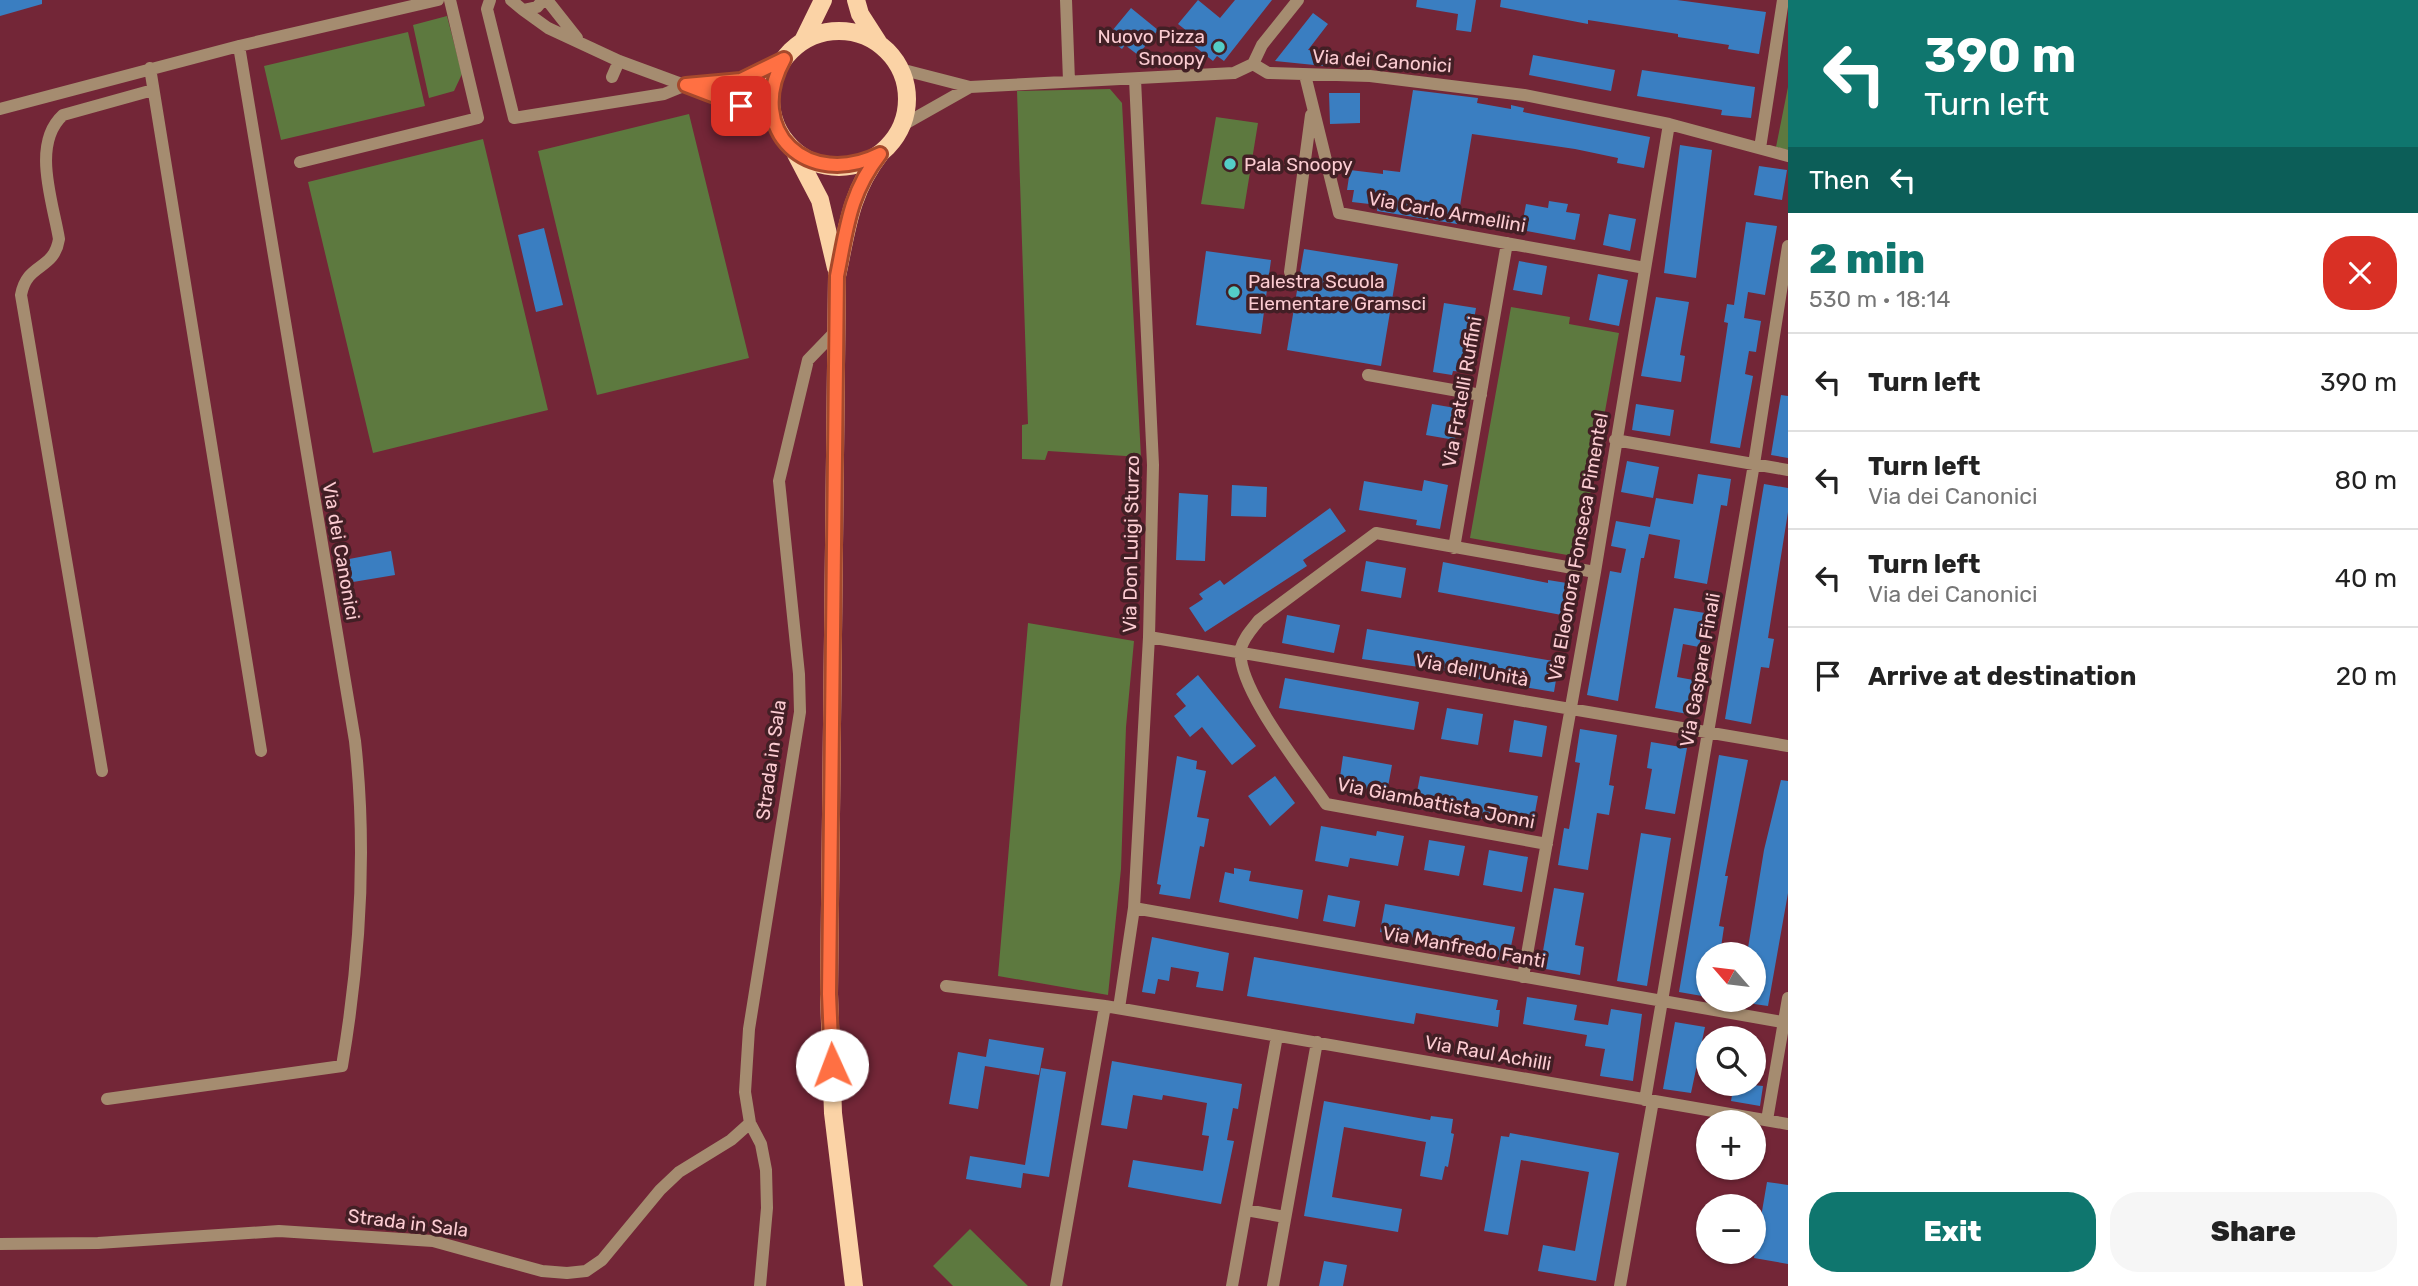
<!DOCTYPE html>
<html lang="en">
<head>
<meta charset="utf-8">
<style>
	:root { --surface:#fff; --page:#f6f6f6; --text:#222; --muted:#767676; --line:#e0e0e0; --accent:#0f766e }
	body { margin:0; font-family:Rubik,sans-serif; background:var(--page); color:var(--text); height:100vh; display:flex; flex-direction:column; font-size:26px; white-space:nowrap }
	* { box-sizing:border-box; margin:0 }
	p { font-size:23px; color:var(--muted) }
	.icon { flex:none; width:38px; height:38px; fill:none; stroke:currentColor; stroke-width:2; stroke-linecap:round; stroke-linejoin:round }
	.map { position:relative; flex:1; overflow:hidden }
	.drawer { display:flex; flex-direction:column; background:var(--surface); width:630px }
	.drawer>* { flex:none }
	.top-card { background:#0f766e; color:#fff; overflow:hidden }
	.needle { width:46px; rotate:298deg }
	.buttons { position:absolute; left:1696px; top:942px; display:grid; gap:14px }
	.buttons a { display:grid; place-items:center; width:70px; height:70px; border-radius:50%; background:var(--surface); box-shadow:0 2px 5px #0004; font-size:35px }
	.pin { position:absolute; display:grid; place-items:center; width:60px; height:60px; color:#fff; margin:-30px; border-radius:14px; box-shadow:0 4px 10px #0006 }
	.me { position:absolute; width:77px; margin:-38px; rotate:358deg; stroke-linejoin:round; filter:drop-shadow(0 0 5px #0008) }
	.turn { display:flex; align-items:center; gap:24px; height:147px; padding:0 21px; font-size:32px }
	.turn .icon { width:91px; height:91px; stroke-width:2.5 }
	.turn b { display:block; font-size:49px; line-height:60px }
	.then { display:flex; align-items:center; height:66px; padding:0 21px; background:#0003; gap:14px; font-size:26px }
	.round { display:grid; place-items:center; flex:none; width:74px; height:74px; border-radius:28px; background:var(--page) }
	.summary { display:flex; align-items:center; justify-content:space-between; height:119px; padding:0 21px }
	h1 { font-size:42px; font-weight:800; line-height:52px; color:var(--accent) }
	.action { display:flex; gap:14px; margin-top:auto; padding:14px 21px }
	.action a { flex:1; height:80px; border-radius:28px; background:var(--accent); color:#fff; font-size:28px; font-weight:800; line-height:80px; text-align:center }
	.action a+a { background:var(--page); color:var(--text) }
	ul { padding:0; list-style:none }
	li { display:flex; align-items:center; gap:21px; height:98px; padding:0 21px; border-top:2px solid var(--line) }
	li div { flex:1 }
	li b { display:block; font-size:26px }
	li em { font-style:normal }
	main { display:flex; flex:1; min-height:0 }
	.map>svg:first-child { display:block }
	.green { fill:#5d793f }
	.building { fill:#3a7ec1 }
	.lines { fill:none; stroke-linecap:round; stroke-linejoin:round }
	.minor { stroke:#a58c70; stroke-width:12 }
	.major { stroke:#fbd3a6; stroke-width:18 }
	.route-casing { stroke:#a6492c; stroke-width:18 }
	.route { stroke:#ff7043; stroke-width:12 }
	.poi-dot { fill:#54cdc7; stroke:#421f25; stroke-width:2.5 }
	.labels { text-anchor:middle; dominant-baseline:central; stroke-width:7; stroke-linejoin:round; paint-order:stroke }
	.poi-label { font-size:19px; fill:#fcccd2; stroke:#421f25; text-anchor:start }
	.street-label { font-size:19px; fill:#fcccd2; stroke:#421f25 }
</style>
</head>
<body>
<main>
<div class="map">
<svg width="1788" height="1286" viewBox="0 0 1788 1286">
	<rect width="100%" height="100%" fill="#732637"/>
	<path class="green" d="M 447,16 L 462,74 L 454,91 L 429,98 L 413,25 Z
		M 408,32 L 425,106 L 281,140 L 264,66 Z
		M 1788,87 L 1788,150 L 1776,147 Z
		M 1110,89 L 1122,103 L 1141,457 L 1048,451 L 1045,460 L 1022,459 L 1022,425 L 1028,424 L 1017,91 Z
		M 689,114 L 749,358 L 597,395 L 538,151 Z
		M 1216,117 L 1258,123 L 1244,209 L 1201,204 Z
		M 483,139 L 548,410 L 373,453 L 308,182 Z
		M 1511,307 L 1570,317 L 1569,324 L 1619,333 L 1579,557 L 1470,538 Z
		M 1028,623 L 1134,641 L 1126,727 L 1121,869 L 1108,995 L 998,976 Z
		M 970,1229 L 1028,1286 L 953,1286 L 933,1266 Z"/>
	<path class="building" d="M 0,0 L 42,0 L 42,4 L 0,16 Z
		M 1198,0 L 1220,18 L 1235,0 L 1272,0 L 1224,61 L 1217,56 L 1213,61 L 1193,45 L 1197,39 L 1178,24 Z
		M 1417,0 L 1476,0 L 1471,32 L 1456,30 L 1458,14 L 1416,7 Z
		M 1501,0 L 1677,0 L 1766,12 L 1759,54 L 1728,49 L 1729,45 L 1678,37 L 1678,34 L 1588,20 L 1588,24 L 1500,7 Z
		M 1131,8 L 1158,30 L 1138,55 L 1125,45 L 1122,49 L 1107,37 Z
		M 1313,13 L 1328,24 L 1308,50 L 1325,51 L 1324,66 L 1275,61 Z
		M 1533,55 L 1615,70 L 1611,91 L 1529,75 Z
		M 1642,70 L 1755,87 L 1751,118 L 1721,115 L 1722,110 L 1637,96 Z
		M 1413,90 L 1478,98 L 1477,103 L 1511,109 L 1511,105 L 1524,108 L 1523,112 L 1650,137 L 1644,168 L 1617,163 L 1618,158 L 1575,149 L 1472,134 L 1457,224 L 1377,211 L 1378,205 L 1352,202 L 1354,190 L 1347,190 L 1350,170 L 1383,174 L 1383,170 L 1400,172 Z
		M 1329,93 L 1360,93 L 1360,123 L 1330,124 Z
		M 1680,145 L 1712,150 L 1696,278 L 1664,273 Z
		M 1759,166 L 1787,170 L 1782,200 L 1754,195 Z
		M 1549,201 L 1568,204 L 1566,212 L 1580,214 L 1575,240 L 1521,230 L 1526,204 L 1548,208 Z
		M 1609,214 L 1636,219 L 1630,251 L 1603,245 Z
		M 1746,222 L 1777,226 L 1765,295 L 1748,292 L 1744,318 L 1761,321 L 1756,352 L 1749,351 L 1745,374 L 1753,376 L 1740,448 L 1710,443 L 1728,323 L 1724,322 L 1727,304 L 1734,305 Z
		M 544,228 L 563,305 L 536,312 L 518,235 Z
		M 1304,249 L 1398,264 L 1381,366 L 1287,350 Z
		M 1206,251 L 1271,260 L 1261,334 L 1196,325 Z
		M 1519,261 L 1547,266 L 1542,295 L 1513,290 Z
		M 1598,274 L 1628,280 L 1619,326 L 1589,320 Z
		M 1656,297 L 1689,302 L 1680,355 L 1685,356 L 1681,382 L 1641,376 Z
		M 1444,303 L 1476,308 L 1465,372 L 1453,371 L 1452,375 L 1433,372 Z
		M 1781,395 L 1788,396 L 1788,458 L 1771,455 Z
		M 1432,404 L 1461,409 L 1455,440 L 1426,435 Z
		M 1636,404 L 1674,410 L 1670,436 L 1632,430 Z
		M 1627,461 L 1659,467 L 1653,498 L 1621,492 Z
		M 1698,474 L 1731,479 L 1727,506 L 1721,505 L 1707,584 L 1674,578 L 1680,540 L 1649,534 L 1644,558 L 1641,558 L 1618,701 L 1587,695 L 1610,571 L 1621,573 L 1626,549 L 1611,546 L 1616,521 L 1650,527 L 1656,498 L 1693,504 Z
		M 1424,480 L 1448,485 L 1440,529 L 1416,525 L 1417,520 L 1359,510 L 1364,481 L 1422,491 Z
		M 1764,484 L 1788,488 L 1788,512 L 1768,638 L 1774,639 L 1769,668 L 1761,667 L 1751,724 L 1725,719 Z
		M 1232,485 L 1267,487 L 1266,517 L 1231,516 Z
		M 1179,493 L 1208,495 L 1205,561 L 1176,560 Z
		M 1330,508 L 1346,531 L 1303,560 L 1307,566 L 1205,632 L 1189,608 L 1203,599 L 1199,594 L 1220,580 L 1224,585 Z
		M 391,551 L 395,575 L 347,583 L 344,560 Z
		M 1366,561 L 1406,568 L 1401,598 L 1361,591 Z
		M 1443,562 L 1548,583 L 1548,580 L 1573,584 L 1567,616 L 1438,592 Z
		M 1674,608 L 1705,613 L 1699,647 L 1683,644 L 1677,677 L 1699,681 L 1693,715 L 1655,708 Z
		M 1287,615 L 1340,625 L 1334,653 L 1282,643 Z
		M 1367,629 L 1559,662 L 1554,692 L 1454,675 L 1455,672 L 1362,659 Z
		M 1198,675 L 1256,746 L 1232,765 L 1202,727 L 1190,737 L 1174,716 L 1186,706 L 1176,694 Z
		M 1285,678 L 1419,702 L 1414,730 L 1279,708 Z
		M 1447,708 L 1483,714 L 1478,745 L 1441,739 Z
		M 1514,720 L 1547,726 L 1542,757 L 1509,752 Z
		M 1580,729 L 1617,735 L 1609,785 L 1614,786 L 1609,815 L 1597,813 L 1588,870 L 1558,865 L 1564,828 L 1569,829 L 1580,763 L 1575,762 Z
		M 1651,742 L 1687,748 L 1675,814 L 1645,809 L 1652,769 L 1647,768 Z
		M 1719,755 L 1748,760 L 1725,876 L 1728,876 L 1719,926 L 1724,927 L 1720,954 L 1708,954 L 1708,997 L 1679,992 Z
		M 1177,756 L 1197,761 L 1196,769 L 1206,771 L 1197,817 L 1209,819 L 1204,847 L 1200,846 L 1190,899 L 1159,894 L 1161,885 L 1157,884 Z
		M 1343,756 L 1392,765 L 1387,792 L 1339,784 Z
		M 1275,776 L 1295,803 L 1270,826 L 1248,796 Z
		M 1420,776 L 1538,796 L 1533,823 L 1520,821 L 1520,825 L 1414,808 Z
		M 1781,780 L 1788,781 L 1788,893 L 1768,1006 L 1754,1004 L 1754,954 L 1747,954 L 1764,850 Z
		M 1321,826 L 1376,836 L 1377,831 L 1404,836 L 1398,866 L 1350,858 L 1348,867 L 1315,861 Z
		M 1641,833 L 1671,838 L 1647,986 L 1617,981 Z
		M 1429,840 L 1465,846 L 1459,876 L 1424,870 Z
		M 1489,850 L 1528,857 L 1522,892 L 1483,885 Z
		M 1234,868 L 1251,871 L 1249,881 L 1303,890 L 1298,919 L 1219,902 L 1225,872 L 1234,874 Z
		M 1554,888 L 1584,893 L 1575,945 L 1584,947 L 1580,975 L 1540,968 Z
		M 1328,895 L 1360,901 L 1355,927 L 1323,921 Z
		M 1385,904 L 1515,927 L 1508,961 L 1432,950 L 1434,941 L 1380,932 Z
		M 1152,937 L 1229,953 L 1223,991 L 1196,987 L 1199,972 L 1171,967 L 1169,981 L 1158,979 L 1155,994 L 1142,992 Z
		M 1254,957 L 1498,1000 L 1496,1010 L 1500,1010 L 1498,1027 L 1416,1013 L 1414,1024 L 1247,996 Z
		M 1527,997 L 1577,1005 L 1574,1020 L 1608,1025 L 1611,1009 L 1642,1014 L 1633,1081 L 1600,1076 L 1605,1049 L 1585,1046 L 1587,1035 L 1523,1024 Z
		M 1675,1022 L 1705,1027 L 1691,1093 L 1663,1089 Z
		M 989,1039 L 1044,1048 L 1039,1075 L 985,1066 L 978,1109 L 949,1104 L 958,1052 L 986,1057 Z
		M 1112,1061 L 1242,1084 L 1238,1109 L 1233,1108 L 1227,1140 L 1234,1141 L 1221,1204 L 1128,1187 L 1133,1160 L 1203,1171 L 1209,1136 L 1202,1135 L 1207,1103 L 1163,1095 L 1162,1100 L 1133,1095 L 1127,1129 L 1101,1125 Z
		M 1041,1068 L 1066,1072 L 1049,1177 L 1023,1173 L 1021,1188 L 966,1179 L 970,1156 L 1025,1165 Z
		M 1734,1083 L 1763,1086 L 1760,1106 L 1731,1101 Z
		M 1324,1101 L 1430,1120 L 1431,1116 L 1453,1119 L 1451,1133 L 1454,1134 L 1448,1167 L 1445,1166 L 1442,1180 L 1420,1176 L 1426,1142 L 1344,1127 L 1332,1197 L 1402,1209 L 1398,1232 L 1304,1216 Z
		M 1510,1133 L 1619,1153 L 1596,1281 L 1538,1271 L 1543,1245 L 1575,1251 L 1589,1172 L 1521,1160 L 1508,1235 L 1484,1231 L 1501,1136 L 1509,1137 Z
		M 1767,1182 L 1788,1185 L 1788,1264 L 1754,1258 Z
		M 1324,1261 L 1347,1265 L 1343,1286 L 1319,1286 Z"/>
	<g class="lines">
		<path class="minor" d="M 490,0 L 487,9 L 514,118 L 664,94 L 686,85 L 741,80 L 784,59
			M 511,0 L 523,10 L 537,7 L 543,0
			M 547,0 L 577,38
			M 1066,0 L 1069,81
			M 523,10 L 548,28 L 619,61 L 741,106 L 778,130
			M 1253,64 L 1268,73 L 1370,76 L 1524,95 L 1669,124 L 1788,156
			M 1253,64 L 1262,45 L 1298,0
			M 150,68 L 261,751
			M 900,69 L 970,87 L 1234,73 L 1253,64
			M 1305,75 L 1339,213 L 1645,268
			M 612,77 L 619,61
			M 0,109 L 239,46 L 438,0
			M 901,126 L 970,87
			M 1760,148 L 1783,0
			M 300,162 L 478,118 L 450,0
			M 1290,272 L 1311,115
			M 1368,375 L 1481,395
			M 1615,440 L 1788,470
			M 1454,548 L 1507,243
			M 1149,637 L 1788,746
			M 102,771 L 21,295 C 27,262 54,271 59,239 C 53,202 31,144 63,115 L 153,90
			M 1547,844 L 1326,804 C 1304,771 1234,685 1241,648 C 1244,637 1252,629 1259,620 L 1376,533 L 1595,572
			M 1134,908 L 1788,1023
			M 1523,977 L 1595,572 L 1669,124
			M 946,986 L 1105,1006 L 1788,1124
			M 1119,1008 L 1134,908 L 1149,637 L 1153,465 L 1135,79
			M 107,1099 L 342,1066 C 360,960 367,849 355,741 L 239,46
			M 1645,1100 L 1754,464 L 1788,246
			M 1767,1120 L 1788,998
			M 1246,1210 L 1285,1217
			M 0,1244 L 98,1243 L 279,1231 L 433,1241 L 542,1271 L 567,1273 L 586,1271 L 602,1260 L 660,1190 L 679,1172 L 731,1140 L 750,1123
			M 760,1286 L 767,1208 L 766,1170 L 761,1144 L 750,1123 L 745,1092 L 749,1029 L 800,712 L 799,674 L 779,481 L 808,360 L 836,331
			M 1056,1286 L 1105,1006
			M 1232,1286 L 1277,1036
			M 1273,1286 L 1317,1042
			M 1620,1286 L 1653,1101"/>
		<path class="major" d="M 856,0 L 860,14 L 878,42
			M771 99a68 68 0 1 1 136 0a68 68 0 1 1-136 0Z
			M 803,41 L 823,0
			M 796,154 L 820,200 L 836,268
			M 854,1286 L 833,1113 L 829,994 L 837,276 C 847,229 850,193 880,154"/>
	</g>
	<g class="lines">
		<defs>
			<path id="route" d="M 741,106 L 686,85 L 741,80 L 784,59 C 744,131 808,190 880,154 C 849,194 847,227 837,276 L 829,994 L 832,1065"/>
		</defs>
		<use href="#route" class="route-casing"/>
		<use href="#route" class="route"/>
	</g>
	<g class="poi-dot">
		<circle cx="1219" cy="47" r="7"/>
		<circle cx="1230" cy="164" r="7"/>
		<circle cx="1234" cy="292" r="7"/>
	</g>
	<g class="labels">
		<g class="poi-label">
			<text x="1205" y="36" text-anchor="end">Nuovo Pizza<tspan x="1205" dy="22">Snoopy</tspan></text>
			<text x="1244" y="164">Pala Snoopy</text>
			<text x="1248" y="281">Palestra Scuola<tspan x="1248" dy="22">Elementare Gramsci</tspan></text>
		</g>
		<g class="street-label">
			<text transform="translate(1382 61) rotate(4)">Via dei Canonici</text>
			<text transform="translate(1447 212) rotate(10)">Via Carlo Armellini</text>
			<text transform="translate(1462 392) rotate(-80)">Via Fratelli Ruffini</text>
			<text transform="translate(1131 544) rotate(-89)">Via Don Luigi Sturzo</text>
			<text transform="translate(1578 547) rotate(-80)">Via Eleonora Fonseca Pimentel</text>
			<text transform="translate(341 551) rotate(80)">Via dei Canonici</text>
			<text transform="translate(1472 670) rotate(10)">Via dell'Unità</text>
			<text transform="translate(1700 670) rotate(-80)">Via Gaspare Finali</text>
			<text transform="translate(771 760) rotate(-82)">Strada in Sala</text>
			<text transform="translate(1436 803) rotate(11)">Via Giambattista Jonni</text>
			<text transform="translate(1464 947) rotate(10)">Via Manfredo Fanti</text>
			<text transform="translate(1488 1053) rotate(10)">Via Raul Achilli</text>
			<text transform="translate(408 1223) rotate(7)">Strada in Sala</text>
		</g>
	</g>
</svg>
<div class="buttons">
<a><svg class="needle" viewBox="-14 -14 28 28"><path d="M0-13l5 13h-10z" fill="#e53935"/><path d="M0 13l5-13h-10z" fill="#767676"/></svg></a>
<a><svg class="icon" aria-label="search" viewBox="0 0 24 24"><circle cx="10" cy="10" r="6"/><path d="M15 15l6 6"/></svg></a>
<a>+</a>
<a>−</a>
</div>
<div class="pin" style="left:741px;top:106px;background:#d93025"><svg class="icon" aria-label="arrive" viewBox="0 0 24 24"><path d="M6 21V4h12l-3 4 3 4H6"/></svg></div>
<svg class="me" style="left:832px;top:1065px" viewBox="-20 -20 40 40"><circle r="19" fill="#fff"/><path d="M0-13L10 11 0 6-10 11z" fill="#ff7043"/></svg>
</div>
<section class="drawer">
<div class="top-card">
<div class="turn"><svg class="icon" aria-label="left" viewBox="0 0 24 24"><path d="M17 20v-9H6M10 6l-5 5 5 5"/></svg><div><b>390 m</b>Turn left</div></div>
<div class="then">Then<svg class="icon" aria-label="left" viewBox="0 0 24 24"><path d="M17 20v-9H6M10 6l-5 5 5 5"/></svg></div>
</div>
<div class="summary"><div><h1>2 min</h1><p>530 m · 18:14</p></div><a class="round" style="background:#d93025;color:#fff"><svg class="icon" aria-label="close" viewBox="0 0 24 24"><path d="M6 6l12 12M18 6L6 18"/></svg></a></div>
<ul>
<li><svg class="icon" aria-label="left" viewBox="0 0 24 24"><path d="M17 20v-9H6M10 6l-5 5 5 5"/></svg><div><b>Turn left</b></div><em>390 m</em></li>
<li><svg class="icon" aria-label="left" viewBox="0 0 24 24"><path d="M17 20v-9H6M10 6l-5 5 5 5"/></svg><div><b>Turn left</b><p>Via dei Canonici</p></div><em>80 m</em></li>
<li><svg class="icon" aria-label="left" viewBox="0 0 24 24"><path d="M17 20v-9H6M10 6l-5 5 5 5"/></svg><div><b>Turn left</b><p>Via dei Canonici</p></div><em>40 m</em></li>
<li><svg class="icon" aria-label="arrive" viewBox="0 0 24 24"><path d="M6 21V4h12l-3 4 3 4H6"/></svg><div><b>Arrive at destination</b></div><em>20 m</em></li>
</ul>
<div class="action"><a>Exit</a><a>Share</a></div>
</section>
</main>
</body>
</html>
